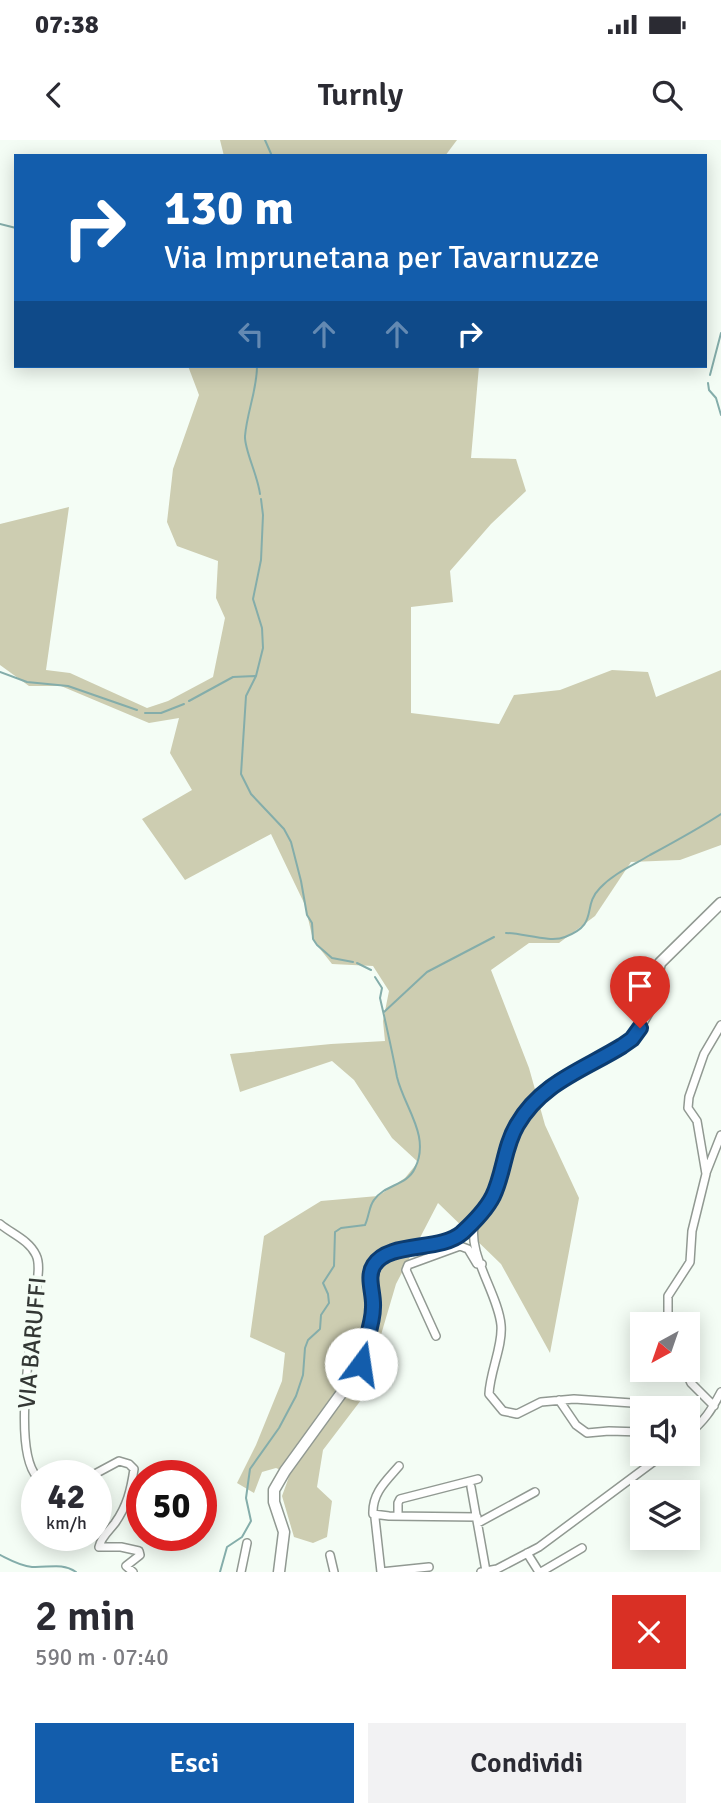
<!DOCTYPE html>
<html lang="it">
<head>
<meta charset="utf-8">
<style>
	:root { --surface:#fff; --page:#f2f2f3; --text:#2b2b33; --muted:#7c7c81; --accent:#135dac }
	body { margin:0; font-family:Signika,sans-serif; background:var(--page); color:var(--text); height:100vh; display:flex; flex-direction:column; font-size:26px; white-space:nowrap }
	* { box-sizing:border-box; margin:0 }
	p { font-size:23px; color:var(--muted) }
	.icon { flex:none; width:38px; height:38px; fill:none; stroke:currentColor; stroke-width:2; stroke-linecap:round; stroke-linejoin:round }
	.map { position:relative; height:1432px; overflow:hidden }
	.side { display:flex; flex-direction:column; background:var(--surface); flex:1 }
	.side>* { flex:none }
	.guide { position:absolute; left:14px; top:14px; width:693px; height:214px; border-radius:0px; box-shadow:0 4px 18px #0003; background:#135dac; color:#fff; overflow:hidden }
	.needle { width:46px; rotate:220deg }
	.buttons { position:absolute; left:630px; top:1172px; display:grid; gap:14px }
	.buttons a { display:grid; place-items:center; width:70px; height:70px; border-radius:0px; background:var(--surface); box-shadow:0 4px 18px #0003; font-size:35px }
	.speed { position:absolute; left:21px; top:1320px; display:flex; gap:14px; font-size:35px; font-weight:700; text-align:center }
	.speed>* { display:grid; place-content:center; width:91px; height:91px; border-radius:50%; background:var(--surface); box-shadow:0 4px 18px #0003; line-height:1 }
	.speed small { font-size:18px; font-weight:400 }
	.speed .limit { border:10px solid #d22; background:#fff; color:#111 }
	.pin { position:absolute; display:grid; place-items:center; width:60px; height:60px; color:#fff; margin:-72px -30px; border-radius:50% 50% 50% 0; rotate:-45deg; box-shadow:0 0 7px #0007 }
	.pin .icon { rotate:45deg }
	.me { position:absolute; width:77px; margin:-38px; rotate:14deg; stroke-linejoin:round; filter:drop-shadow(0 0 5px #0008) }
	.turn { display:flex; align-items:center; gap:24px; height:147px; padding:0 35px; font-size:32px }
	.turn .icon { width:91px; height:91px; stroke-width:2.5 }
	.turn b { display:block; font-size:49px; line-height:60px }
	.lanes { display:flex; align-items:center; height:66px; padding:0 35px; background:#0003; justify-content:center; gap:35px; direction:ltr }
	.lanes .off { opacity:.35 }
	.round { display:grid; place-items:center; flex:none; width:74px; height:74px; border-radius:0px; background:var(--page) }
	.summary { display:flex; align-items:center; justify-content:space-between; height:119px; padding:0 35px }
	h1 { font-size:42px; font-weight:600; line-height:52px }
	.action { display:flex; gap:14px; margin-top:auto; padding:14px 35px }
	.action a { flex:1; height:80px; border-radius:0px; background:var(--accent); color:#fff; font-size:28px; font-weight:600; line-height:80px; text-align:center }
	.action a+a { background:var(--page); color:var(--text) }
	.status { display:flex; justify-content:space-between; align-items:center; height:49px; padding:0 35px; background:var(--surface); direction:ltr }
	.status svg { height:19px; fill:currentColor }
	header { display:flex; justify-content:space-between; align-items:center; height:91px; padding:0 35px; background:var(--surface); font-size:32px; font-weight:600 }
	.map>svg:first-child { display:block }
	.green { fill:#cdcdb1 }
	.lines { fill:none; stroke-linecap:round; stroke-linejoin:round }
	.stream { stroke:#84adaa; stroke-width:2 }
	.street-casing { stroke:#919992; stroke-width:10 }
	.secondary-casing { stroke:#919992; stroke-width:13 }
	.street { stroke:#fff; stroke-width:7 }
	.secondary { stroke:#fff; stroke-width:10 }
	.route-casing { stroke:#0c3c70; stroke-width:18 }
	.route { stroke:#135dac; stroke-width:12 }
	.labels { text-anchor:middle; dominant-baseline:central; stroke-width:7; stroke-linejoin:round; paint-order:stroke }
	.street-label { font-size:24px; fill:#333734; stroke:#f4fdf5 }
</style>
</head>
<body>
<div class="status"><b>07:38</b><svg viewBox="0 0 49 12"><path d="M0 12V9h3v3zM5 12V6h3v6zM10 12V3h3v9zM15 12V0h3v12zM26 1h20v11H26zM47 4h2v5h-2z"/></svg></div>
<header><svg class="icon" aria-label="back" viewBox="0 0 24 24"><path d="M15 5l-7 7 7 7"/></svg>Turnly<svg class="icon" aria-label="search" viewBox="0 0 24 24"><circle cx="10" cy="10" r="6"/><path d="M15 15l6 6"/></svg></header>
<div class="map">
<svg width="721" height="1432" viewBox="0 0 721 1432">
	<rect width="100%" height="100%" fill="#f4fdf5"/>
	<path class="green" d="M 220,0 L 457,0 L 445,16 L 224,16 Z
		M 188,226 L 479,226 L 471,318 L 516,319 L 526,351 L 491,384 L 450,431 L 453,462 L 411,467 L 411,573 L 499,584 L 514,555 L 560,550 L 612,530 L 648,532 L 656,557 L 721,530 L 721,705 L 680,720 L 631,722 L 595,776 L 559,803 L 529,803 L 491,830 L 529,928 L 545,985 L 579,1058 L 550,1213 L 501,1124 L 438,1063 L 396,1144 L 378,1205 L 374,1243 L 323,1310 L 317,1347 L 332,1361 L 327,1397 L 313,1403 L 294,1397 L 282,1356 L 290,1334 L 276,1328 L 262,1332 L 254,1353 L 237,1343 L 256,1305 L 282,1241 L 285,1213 L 250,1197 L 264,1096 L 321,1061 L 378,1056 L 405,1038 L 418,1022 L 392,998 L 354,940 L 332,921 L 240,952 L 230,914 L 331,904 L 385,901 L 383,881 L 389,851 L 373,826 L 332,824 L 313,800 L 305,765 L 271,694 L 185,740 L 142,679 L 192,650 L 170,613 L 179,578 L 149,583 L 61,546 L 29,546 L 0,525 L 0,384 L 69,367 L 46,530 L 70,533 L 147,568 L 168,561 L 213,537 L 225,478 L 216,458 L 218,421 L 177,406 L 167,382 L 173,329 L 199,255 Z"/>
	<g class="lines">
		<path class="stream" d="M 265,0 L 272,16
			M 0,84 L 16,88
			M 257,226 C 257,250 247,272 245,296 C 244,309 258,336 260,354
			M 710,235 L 721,193
			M 708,243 L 709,250 L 716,258 L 721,275
			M 261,359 L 263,375 L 261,420 L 253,459 L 262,488 L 263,508 L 256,536 L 246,556 L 241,634 L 251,654 L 284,689 L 291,702 L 301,741 L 307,775 L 312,783 L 313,799 L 317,805 L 332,818 L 353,822
			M 0,532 L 27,542 L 68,546 L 137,570
			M 189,561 L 233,537 L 255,536
			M 145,573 L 161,573 L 184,564
			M 506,793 C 523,793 550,803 565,797 C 600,784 581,767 600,748 C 614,733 634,725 650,715 C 674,702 698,689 721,674
			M 357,823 L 371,830
			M 384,872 L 427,832 L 494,797
			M 0,1415 C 10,1420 20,1426 32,1427 C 48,1428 62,1422 76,1432
			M 220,1432 L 227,1407 L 242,1397 L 251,1381 L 246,1358 L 250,1329 L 279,1288 L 296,1256 L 303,1235 L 305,1208 L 308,1200 L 320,1189 L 321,1175 L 329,1163 L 328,1154 L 323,1143 L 334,1126 L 335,1092 L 341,1088 L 365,1085 C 369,1077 369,1066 374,1060 C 385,1044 407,1046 415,1028 C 431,996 404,967 397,937 C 392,910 386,884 380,858 L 382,848 L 375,837"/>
		<defs>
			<path id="street" d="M 706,1033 L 721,995
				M 475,1081 C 466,1113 498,1153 501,1185 C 503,1206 490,1231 489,1254 L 503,1271 L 517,1274 L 541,1262 L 574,1259 L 661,1265
				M 0,1084 C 12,1094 29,1100 36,1115 C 41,1125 37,1141 36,1152 C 33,1191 11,1308 37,1337
				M 668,1185 L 668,1156 L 690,1122 L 692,1091 L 706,1034 L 697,981 L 688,968 L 689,957 L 704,914 L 721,885
				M 436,1196 L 406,1130 L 408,1125 L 460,1106 L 468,1109 L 477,1124 L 482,1124
				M 685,1230 L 691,1243 L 714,1266
				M 559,1260 L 576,1285 L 587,1293 L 609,1291 L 642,1292
				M 688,1294 C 704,1282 712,1269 721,1252
				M 399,1326 C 386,1341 372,1353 373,1374 L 389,1376 L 477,1377
				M 93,1335 L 119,1321 L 129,1324 L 134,1329 C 131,1350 127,1366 115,1383 C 109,1391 101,1397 99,1407 L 121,1407 L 139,1411 L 140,1415 L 126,1426 L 133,1432
				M 471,1347 L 486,1431
				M 398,1376 L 398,1363 L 400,1359 L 478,1339
				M 375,1378 L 381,1432
				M 478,1383 L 535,1352
				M 527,1413 L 539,1432
				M 330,1415 L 334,1432
				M 241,1432 L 247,1403
				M 381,1432 L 429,1427
				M 481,1432 L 497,1429 L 539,1407 L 664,1314
				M 541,1432 L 582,1408"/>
			<path id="secondary" d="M 279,1432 L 284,1392 L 274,1362 L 274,1350 L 285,1331 L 343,1251 L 360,1233 L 373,1168 L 370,1135 L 372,1127 L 380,1117 L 388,1114 L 451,1099 L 459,1095 L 476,1079 L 492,1057 L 510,998 L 530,966 L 558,940 L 632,899 L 649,870 L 660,823 L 721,763"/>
		</defs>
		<use href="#street" class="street-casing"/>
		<use href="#secondary" class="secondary-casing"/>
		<use href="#street" class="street"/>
		<use href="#secondary" class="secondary"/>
	</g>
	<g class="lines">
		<defs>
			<path id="route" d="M 361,1224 C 363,1205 373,1187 373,1167 C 374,1153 366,1137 374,1125 C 389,1101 440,1112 462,1093 C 474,1082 486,1070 493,1056 C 504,1033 504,1007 517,985 C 541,943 583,930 622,906 L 632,899 L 640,888"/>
		</defs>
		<use href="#route" class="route-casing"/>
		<use href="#route" class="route"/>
	</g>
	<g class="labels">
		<g class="street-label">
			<text transform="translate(32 1203) rotate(-85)">VIA BARUFFI</text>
		</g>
	</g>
</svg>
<div class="buttons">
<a><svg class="needle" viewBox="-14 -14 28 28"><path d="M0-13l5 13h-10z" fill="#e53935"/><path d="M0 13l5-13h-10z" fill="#7c7c81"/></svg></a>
<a><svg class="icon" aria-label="sound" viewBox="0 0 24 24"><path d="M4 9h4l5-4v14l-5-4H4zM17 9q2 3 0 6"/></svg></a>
<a><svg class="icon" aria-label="layers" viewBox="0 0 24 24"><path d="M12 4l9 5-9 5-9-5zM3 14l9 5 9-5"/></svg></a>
</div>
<div class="speed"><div>42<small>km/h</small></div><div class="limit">50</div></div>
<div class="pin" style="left:640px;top:888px;background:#d93025"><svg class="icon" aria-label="arrive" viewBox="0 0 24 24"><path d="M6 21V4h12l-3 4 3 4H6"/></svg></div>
<svg class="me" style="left:361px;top:1224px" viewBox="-20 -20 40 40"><circle r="19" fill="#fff"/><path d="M0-13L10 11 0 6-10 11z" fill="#135dac"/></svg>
<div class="guide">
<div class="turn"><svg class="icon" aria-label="right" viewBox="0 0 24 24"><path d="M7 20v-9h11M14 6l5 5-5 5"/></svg><div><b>130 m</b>Via Imprunetana per Tavarnuzze</div></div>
<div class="lanes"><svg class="icon off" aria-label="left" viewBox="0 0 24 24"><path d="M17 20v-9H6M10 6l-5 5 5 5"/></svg><svg class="icon off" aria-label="ahead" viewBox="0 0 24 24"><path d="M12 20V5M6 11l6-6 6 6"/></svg><svg class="icon off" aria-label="ahead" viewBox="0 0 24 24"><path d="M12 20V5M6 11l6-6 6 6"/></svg><svg class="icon" aria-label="right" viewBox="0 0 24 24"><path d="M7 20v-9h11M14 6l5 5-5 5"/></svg></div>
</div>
</div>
<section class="side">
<div class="summary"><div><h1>2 min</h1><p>590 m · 07:40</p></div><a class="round" style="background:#d93025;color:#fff"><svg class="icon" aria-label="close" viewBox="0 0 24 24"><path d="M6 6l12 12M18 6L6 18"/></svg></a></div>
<div class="action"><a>Esci</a><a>Condividi</a></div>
</section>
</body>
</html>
